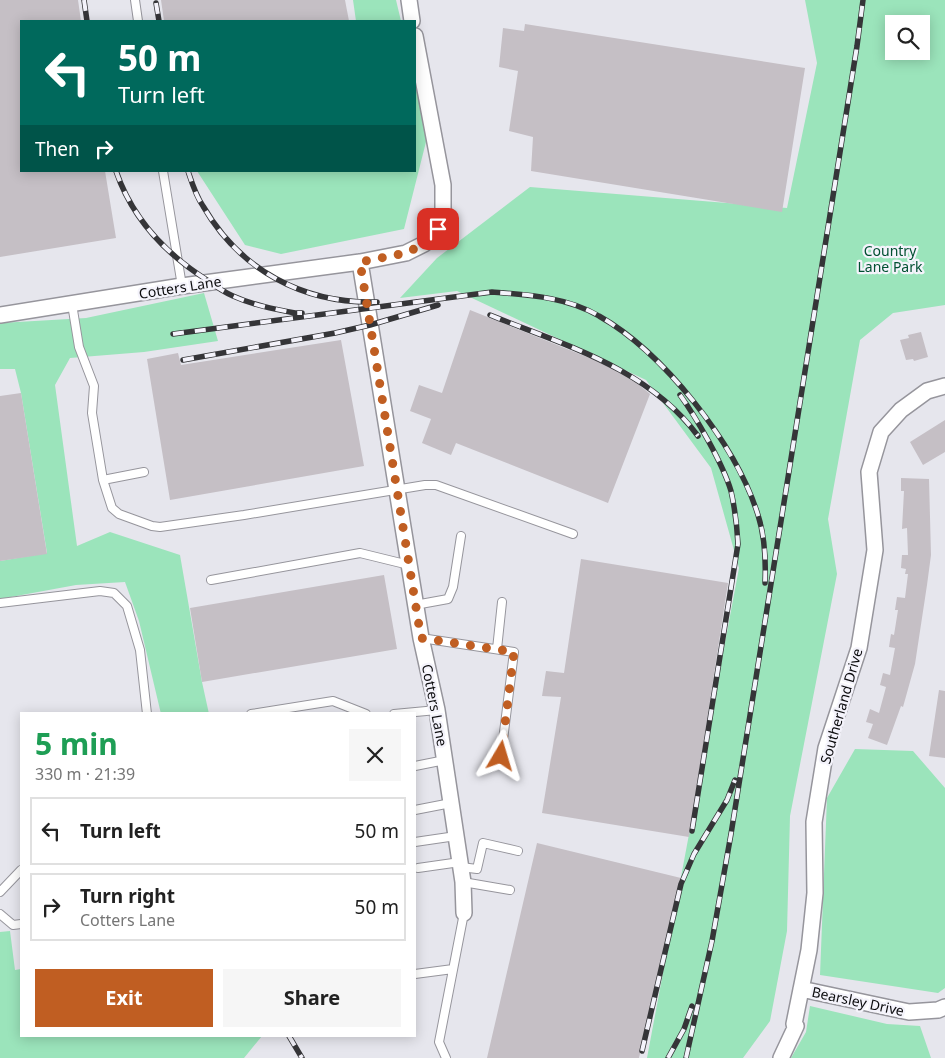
<!DOCTYPE html>
<html lang="en">
<head>
<meta charset="utf-8">
<style>
	:root { --surface:#fff; --page:#f6f6f6; --text:#222; --muted:#767676; --line:#e0e0e0; --accent:#c05e22 }
	body { margin:0; font-family:"Noto Sans",sans-serif; background:var(--page); color:var(--text); height:100vh; display:flex; flex-direction:column; font-size:19px; white-space:nowrap }
	* { box-sizing:border-box; margin:0 }
	p { font-size:16px; color:var(--muted) }
	.icon { flex:none; width:28px; height:28px; fill:none; stroke:currentColor; stroke-width:2; stroke-linecap:round; stroke-linejoin:round }
	.map { position:relative; flex:1; overflow:hidden }
	.sheet { position:absolute; left:20px; top:712px; width:396px; height:325px; display:flex; flex-direction:column; background:var(--surface); border-radius:0px; box-shadow:0 2px 12px #0003 }
	.sheet>* { flex:none }
	.hud { position:absolute; left:20px; top:20px; width:396px; height:152px; border-radius:0px; box-shadow:0 2px 12px #0003; background:#00695c; color:#fff; overflow:hidden }
	.controls { position:absolute; left:885px; top:15px; display:grid; gap:10px }
	.controls a { display:grid; place-items:center; width:45px; height:45px; border-radius:0px; background:var(--surface); box-shadow:0 2px 12px #0003; font-size:25px }
	.pin { position:absolute; display:grid; place-items:center; width:42px; height:42px; color:#fff; margin:-21px; border-radius:10px; box-shadow:0 2px 8px #0006 }
	.me { position:absolute; width:55px; margin:-28px; rotate:7deg; stroke-linejoin:round; filter:drop-shadow(0 0 4px #0008) }
	.turn { display:flex; align-items:center; gap:18px; height:105px; padding:0 15px; font-size:22px }
	.turn .icon { width:65px; height:65px; stroke-width:2.5 }
	.turn b { display:block; font-size:35px; line-height:42px }
	.then { display:flex; align-items:center; height:48px; padding:0 15px; background:#0003; gap:10px; font-size:19px }
	.round { display:grid; place-items:center; flex:none; width:52px; height:52px; border-radius:0px; background:var(--page) }
	.head { display:flex; align-items:center; justify-content:space-between; height:85px; padding:0 15px }
	h1 { font-size:30px; font-weight:700; line-height:38px; color:#1e9e55 }
	.action { display:flex; gap:10px; margin-top:auto; padding:10px 15px }
	.action a { flex:1; height:58px; border-radius:0px; background:var(--accent); color:#fff; font-size:20px; font-weight:700; line-height:58px; text-align:center }
	.action a+a { background:var(--page); color:var(--text) }
	ul { padding:0; list-style:none }
	li { display:flex; align-items:center; gap:15px; height:68px; margin:0 10px 8px; padding:0 5px; border:2px solid var(--line); border-radius:0px }
	li div { flex:1 }
	li b { display:block; font-size:19px }
	li em { font-style:normal }
	.map>svg:first-child { display:block }
	.green { fill:#9be4bb; fill-rule:evenodd }
	.building { fill:#c5bfc5 }
	.lines { fill:none; stroke-linecap:round; stroke-linejoin:round }
	.service-casing { stroke:#96959c; stroke-width:10 }
	.minor-casing { stroke:#96959c; stroke-width:18 }
	.service { stroke:#fff; stroke-width:8 }
	.minor { stroke:#fff; stroke-width:15 }
	.rail-casing { stroke:#353538; stroke-width:5.5 }
	.rail { stroke:#f4f3fb; stroke-width:4; stroke-dasharray:11; stroke-linecap:butt }
	.route { stroke:#c05e22; stroke-width:9; stroke-dasharray:0 16.2 }
	.labels { text-anchor:middle; dominant-baseline:central; stroke-width:4.5; stroke-linejoin:round; paint-order:stroke }
	.park-label { font-size:14px; fill:#005031; stroke:#f4f3fb }
	.street-label { font-size:14px; fill:#0c0c0e; stroke:#f4f3fb }
</style>
</head>
<body>
<div class="map">
<svg width="945" height="1058" viewBox="0 0 945 1058">
	<rect width="100%" height="100%" fill="#e6e6ed"/>
	<path class="green" d="M 353,0 L 396,0 L 401,21 L 356,21 Z
		M 805,0 L 945,0 L 945,305 L 893,313 L 860,340 L 828,519 L 837,574 L 790,816 L 787,931 L 770,1021 L 743,1058 L 647,1058 L 739,568 L 711,468 L 646,380 L 457,291 L 400,298 L 437,258 L 530,187 L 787,208 L 817,63 ZM 894,24 L 921,24 L 921,51 L 894,51 Z
		M 415,80 L 428,134 L 404,229 L 281,254 L 245,245 L 197,171 L 415,171 Z
		M 204,293 L 218,341 L 144,352 L 70,358 L 55,385 L 77,546 L 110,532 L 180,555 L 202,682 L 209,714 L 161,714 L 139,621 L 125,582 L 76,585 L 0,599 L 0,561 L 47,553 L 21,393 L 15,369 L 0,369 L 0,323 L 86,318 Z
		M 855,749 L 913,751 L 945,788 L 945,988 L 938,993 L 820,975 L 827,798 Z
		M 10,931 L 15,970 L 21,969 L 21,1036 L 262,1036 L 244,1058 L 0,1058 L 0,932 Z
		M 810,1006 L 887,1024 L 920,1026 L 931,1058 L 791,1058 L 806,1032 Z"/>
	<path class="building" d="M 0,0 L 78,0 L 81,21 L 21,21 L 21,171 L 105,171 L 116,238 L 0,257 Z
		M 161,0 L 345,0 L 349,21 L 164,21 Z
		M 525,24 L 805,68 L 782,212 L 531,171 L 533,137 L 509,131 L 518,71 L 499,67 L 503,28 L 524,31 Z
		M 470,310 L 607,365 L 631,378 L 650,394 L 608,503 L 456,443 L 451,455 L 422,443 L 431,419 L 410,411 L 419,385 L 442,393 Z
		M 921,332 L 928,357 L 914,361 L 913,359 L 906,360 L 900,340 L 909,338 L 908,335 Z
		M 341,340 L 364,466 L 170,500 L 147,359 L 178,353 L 181,365 Z
		M 21,393 L 47,554 L 0,561 L 0,396 Z
		M 945,420 L 945,452 L 923,465 L 910,442 Z
		M 901,478 L 929,479 L 931,555 L 927,585 L 915,664 L 903,707 L 901,706 L 887,745 L 868,738 L 873,724 L 866,722 L 870,709 L 879,713 L 886,687 L 880,685 L 883,673 L 890,675 L 895,648 L 889,647 L 891,634 L 894,635 L 898,610 L 895,610 L 897,597 L 905,598 L 908,574 L 905,574 L 906,569 L 901,568 L 902,555 L 908,555 L 907,528 L 902,529 L 904,491 L 901,491 Z
		M 581,559 L 728,583 L 689,837 L 542,813 L 561,697 L 542,696 L 546,671 L 564,673 Z
		M 384,575 L 397,649 L 202,682 L 190,608 Z
		M 939,690 L 945,691 L 945,758 L 929,756 Z
		M 537,843 L 681,878 L 639,1058 L 487,1058 Z"/>
	<g class="lines">
		<defs>
			<path id="service" d="M 135,0 L 138,21
				M 163,171 L 182,286
				M 72,304 L 79,347 L 94,386 L 92,413 L 103,480 L 112,508 L 119,514 L 152,526 L 160,527 L 244,515 L 425,485 L 436,485 L 573,534
				M 103,480 L 144,472
				M 211,580 L 360,553 L 409,565
				M 0,603 L 100,591 L 114,593 L 127,606 L 140,650 L 147,714
				M 415,605 L 448,599 L 453,587 L 461,536
				M 421,638 L 514,652 L 501,756
				M 497,649 L 502,602
				M 251,714 L 333,701 L 366,714
				M 394,714 L 437,710
				M 415,766 L 445,760
				M 415,810 L 451,803
				M 415,842 L 456,836
				M 461,867 L 477,869 L 483,843 L 518,851
				M 418,868 L 460,862
				M 463,882 L 510,890
				M 0,892 L 21,870
				M 0,914 L 13,925 L 21,924
				M 415,974 L 453,969
				M 446,1058 L 439,1042 L 464,913"/>
			<path id="minor" d="M 409,0 L 412,21
				M 360,262 L 421,638 L 437,710 L 463,882 L 464,913
				M 0,315 L 182,286 L 360,262 L 406,253 L 424,244 L 438,229 L 443,210 L 443,185 L 415,36
				M 801,989 L 909,1012 L 938,1010 L 945,1007
				M 781,1058 L 796,1026 L 794,1024 L 809,950 L 815,893 L 814,822 L 826,748 L 859,648 L 875,550 L 869,472 L 881,432 L 901,410 L 927,391 L 945,386"/>
		</defs>
		<use href="#service" class="service-casing"/>
		<use href="#minor" class="minor-casing"/>
		<use href="#service" class="service"/>
		<use href="#minor" class="minor"/>
		<defs>
			<path id="rail" d="M 84,0 L 87,21
				M 156,3 L 159,21
				M 116,171 C 132,218 166,254 207,280 C 215,286 224,292 233,296 C 253,305 274,309 295,313 L 302,313
				M 188,171 C 192,183 196,196 203,206 C 240,270 303,304 377,302
				M 490,315 C 564,345 648,368 698,436
				M 173,334 L 492,292 C 529,295 567,297 599,316 C 663,352 736,444 758,515 C 765,537 766,560 765,583
				M 183,360 L 335,333 L 370,325 L 438,305
				M 680,395 C 696,417 723,464 731,491 C 735,509 737,526 738,544 L 692,831
				M 289,1036 L 302,1058
				M 642,1051 L 681,884 L 694,854 L 727,800 L 735,780
				M 668,1058 L 684,1029 L 692,1006
				M 686,1058 L 712,941 L 731,834 L 857,46 L 863,0"/>
		</defs>
		<use href="#rail" class="rail-casing"/>
		<use href="#rail" class="rail"/>
	</g>
	<g class="lines">
		<path class="route" d="M 438,229 L 424,244 L 406,253 L 360,262 L 421,638 L 514,652 L 501,756"/>
	</g>
	<g class="labels">
		<g class="park-label">
			<text x="890" y="250">Country<tspan x="890" dy="16">Lane Park</tspan></text>
		</g>
		<g class="street-label">
			<text transform="translate(180 287) rotate(-9)">Cotters Lane</text>
			<text transform="translate(435 705) rotate(79)">Cotters Lane</text>
			<text transform="translate(841 706) rotate(-74)">Southerland Drive</text>
			<text transform="translate(858 1001) rotate(12)">Bearsley Drive</text>
		</g>
	</g>
</svg>
<div class="controls">
<a><svg class="icon" aria-label="search" viewBox="0 0 24 24"><circle cx="10" cy="10" r="6"/><path d="M15 15l6 6"/></svg></a>
</div>
<div class="pin" style="left:438px;top:229px;background:#d93025"><svg class="icon" aria-label="arrive" viewBox="0 0 24 24"><path d="M6 21V4h12l-3 4 3 4H6"/></svg></div>
<svg class="me" style="left:501px;top:756px" viewBox="-20 -20 40 40"><path d="M0-17L14 15 0 8-14 15z" fill="#c05e22" stroke="#fff" stroke-width="4"/></svg>
<div class="hud">
<div class="turn"><svg class="icon" aria-label="left" viewBox="0 0 24 24"><path d="M17 20v-9H6M10 6l-5 5 5 5"/></svg><div><b>50 m</b>Turn left</div></div>
<div class="then">Then<svg class="icon" aria-label="right" viewBox="0 0 24 24"><path d="M7 20v-9h11M14 6l5 5-5 5"/></svg></div>
</div>
<section class="sheet">
<div class="head"><div><h1>5 min</h1><p>330 m · 21:39</p></div><a class="round"><svg class="icon" aria-label="close" viewBox="0 0 24 24"><path d="M6 6l12 12M18 6L6 18"/></svg></a></div>
<ul>
<li><svg class="icon" aria-label="left" viewBox="0 0 24 24"><path d="M17 20v-9H6M10 6l-5 5 5 5"/></svg><div><b>Turn left</b></div><em>50 m</em></li>
<li><svg class="icon" aria-label="right" viewBox="0 0 24 24"><path d="M7 20v-9h11M14 6l5 5-5 5"/></svg><div><b>Turn right</b><p>Cotters Lane</p></div><em>50 m</em></li>
</ul>
<div class="action"><a>Exit</a><a>Share</a></div>
</section>
</div>
</body>
</html>
